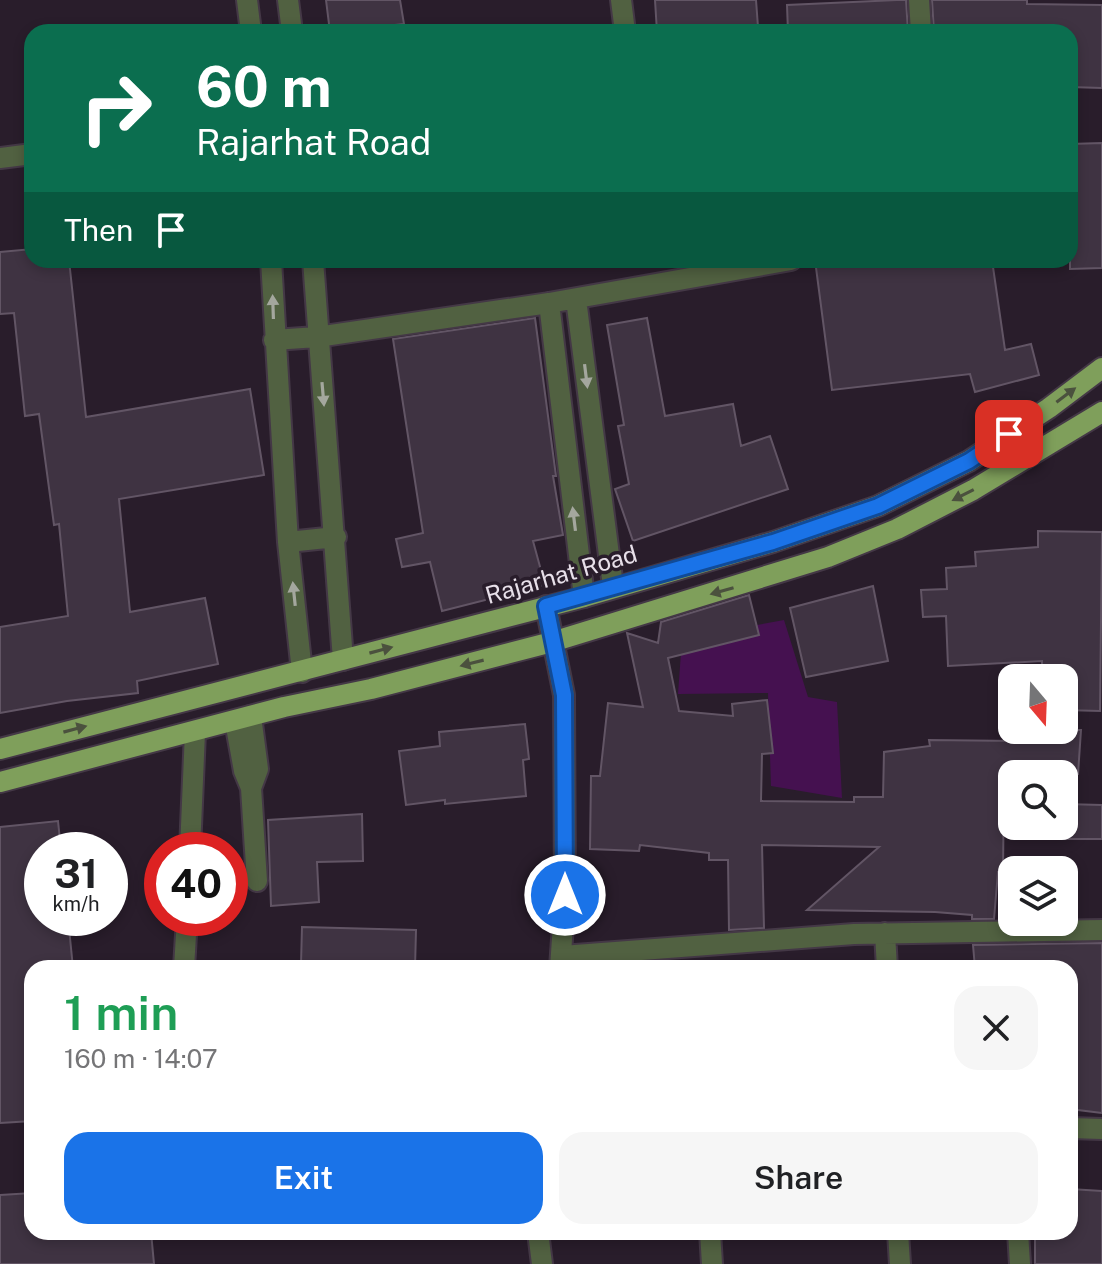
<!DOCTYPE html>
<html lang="en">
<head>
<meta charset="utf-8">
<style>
	:root { --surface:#fff; --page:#f6f6f6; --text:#202124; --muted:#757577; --accent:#1a73e8 }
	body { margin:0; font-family:"Public Sans",sans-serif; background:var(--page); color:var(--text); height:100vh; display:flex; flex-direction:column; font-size:30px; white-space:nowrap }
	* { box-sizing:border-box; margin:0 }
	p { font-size:26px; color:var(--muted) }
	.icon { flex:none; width:44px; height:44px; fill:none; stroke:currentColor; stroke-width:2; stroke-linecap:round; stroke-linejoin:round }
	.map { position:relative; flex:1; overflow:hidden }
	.sheet { position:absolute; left:24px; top:960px; width:1054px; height:280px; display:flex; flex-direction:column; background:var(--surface); border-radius:24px; box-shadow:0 4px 12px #0003 }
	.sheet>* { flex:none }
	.hud { position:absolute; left:24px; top:24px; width:1054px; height:244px; border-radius:24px; box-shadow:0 4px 12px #0003; background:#0b6e4f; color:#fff; overflow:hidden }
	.needle { width:52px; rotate:161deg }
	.buttons { position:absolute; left:998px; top:664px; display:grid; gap:16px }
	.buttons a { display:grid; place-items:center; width:80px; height:80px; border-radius:16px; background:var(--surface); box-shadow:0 4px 12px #0003; font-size:40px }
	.speed { position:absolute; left:24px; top:832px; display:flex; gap:16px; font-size:40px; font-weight:700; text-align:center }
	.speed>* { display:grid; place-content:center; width:104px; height:104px; border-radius:50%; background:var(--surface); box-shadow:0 4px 12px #0003; line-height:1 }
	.speed small { font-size:20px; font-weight:400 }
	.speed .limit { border:12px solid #d22; background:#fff; color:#111 }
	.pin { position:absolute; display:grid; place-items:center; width:68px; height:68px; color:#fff; margin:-34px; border-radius:16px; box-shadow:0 4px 12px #0006 }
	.me { position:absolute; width:88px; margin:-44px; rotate:0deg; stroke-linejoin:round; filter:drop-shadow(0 0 6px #0008) }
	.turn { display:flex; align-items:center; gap:28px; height:168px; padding:0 40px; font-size:36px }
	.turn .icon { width:104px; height:104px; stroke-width:2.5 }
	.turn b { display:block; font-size:56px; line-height:68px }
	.then { display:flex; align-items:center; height:76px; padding:0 40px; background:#0003; gap:16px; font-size:30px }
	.round { display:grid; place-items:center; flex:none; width:84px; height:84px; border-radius:24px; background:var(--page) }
	.summary { display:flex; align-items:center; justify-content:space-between; height:136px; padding:0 40px }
	h1 { font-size:48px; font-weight:600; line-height:60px; color:#1e9e55 }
	.cta { display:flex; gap:16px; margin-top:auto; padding:16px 40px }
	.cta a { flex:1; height:92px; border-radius:24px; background:var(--accent); color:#fff; font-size:32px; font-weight:600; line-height:92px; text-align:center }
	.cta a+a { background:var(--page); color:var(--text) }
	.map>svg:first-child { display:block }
	.green { fill:#451150 }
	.building { fill:#3f3342; stroke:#625565; stroke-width:2 }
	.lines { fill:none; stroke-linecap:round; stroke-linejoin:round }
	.minor-casing { stroke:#443846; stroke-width:24 }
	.major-casing { stroke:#443846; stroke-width:24 }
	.minor { stroke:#516141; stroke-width:20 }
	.major { stroke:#7f9f5b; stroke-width:20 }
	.oneway { fill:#a4a79e }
	.oneway2 { fill:#4b513e }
	.route-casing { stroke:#114b97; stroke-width:20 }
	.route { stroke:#1a73e8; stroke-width:14 }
	.labels { text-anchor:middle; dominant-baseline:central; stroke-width:7; stroke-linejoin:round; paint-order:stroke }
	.street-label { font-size:24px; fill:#e8e0ea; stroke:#291d2b }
</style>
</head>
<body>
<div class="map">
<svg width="1102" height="1264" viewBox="0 0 1102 1264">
	<rect width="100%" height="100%" fill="#291d2b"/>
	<path class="green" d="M 784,620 L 808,697 L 837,702 L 842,798 L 771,786 L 768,693 L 678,694 L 682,639 Z"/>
	<path class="building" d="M 326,0 L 400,0 L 404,24 L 330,32 Z
		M 655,0 L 756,0 L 758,27 L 705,32 L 657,32 Z
		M 897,0 L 906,0 L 908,32 L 788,32 L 787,5 Z
		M 932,0 L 1027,0 L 1027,4 L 1102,5 L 1102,88 L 1070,87 L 1070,32 L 934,32 Z
		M 1102,143 L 1102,268 L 1070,269 L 1070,144 Z
		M 32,249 L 32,260 L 69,260 L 86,417 L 250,389 L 264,475 L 119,499 L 130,612 L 205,598 L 218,664 L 137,681 L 138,693 L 67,701 L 0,713 L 0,627 L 68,616 L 59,524 L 54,525 L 39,414 L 25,416 L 14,313 L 0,314 L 0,252 Z
		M 815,260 L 992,260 L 1005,350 L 1031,344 L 1039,375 L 975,392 L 970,374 L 832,390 Z
		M 535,318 L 556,476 L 553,476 L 563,535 L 533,541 L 545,585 L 442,611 L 430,562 L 402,567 L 396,539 L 423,533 L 393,339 Z
		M 647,318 L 665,416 L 733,404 L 741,446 L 770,436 L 788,489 L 633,541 L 615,489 L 629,484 L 618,426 L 624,425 L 607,325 Z
		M 1038,531 L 1102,532 L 1100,711 L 1064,710 L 1064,678 L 1042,678 L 1042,661 L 948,666 L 946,616 L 923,617 L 921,590 L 947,589 L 946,568 L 976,566 L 975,552 L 1038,547 Z
		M 873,586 L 888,661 L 806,677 L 790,608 Z
		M 749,595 L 759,635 L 668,658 L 679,711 L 733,716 L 732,704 L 767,700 L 773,753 L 762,754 L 761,801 L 854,802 L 854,797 L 883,797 L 884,752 L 930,746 L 929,740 L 1018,741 L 1019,730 L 1081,730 L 1078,774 L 1007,774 L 1006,780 L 1004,780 L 1003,872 L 998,872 L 994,919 L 972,919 L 972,915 L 935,912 L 807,910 L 879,847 L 762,845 L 764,928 L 729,930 L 728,860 L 709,860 L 709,853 L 640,845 L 639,851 L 590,849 L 591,776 L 600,776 L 608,703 L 643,707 L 627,633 L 658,643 L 661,622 Z
		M 525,724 L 529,759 L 523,760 L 526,796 L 445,804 L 445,800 L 406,805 L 399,751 L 440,746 L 439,732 Z
		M 1064,804 L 1102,805 L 1102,839 L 1064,839 Z
		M 362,814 L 363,861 L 317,862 L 319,902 L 271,906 L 268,820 Z
		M 58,821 L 61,850 L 42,850 L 42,918 L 68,918 L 73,968 L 32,968 L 32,1121 L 0,1123 L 0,827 Z
		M 302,927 L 416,930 L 415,968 L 350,968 L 350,966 L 301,964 Z
		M 1102,943 L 1102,1113 L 1070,1109 L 1070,968 L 975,968 L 973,945 Z
		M 1070,1189 L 1102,1191 L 1102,1264 L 1035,1264 L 1035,1232 L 1070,1232 Z
		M 32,1193 L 32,1232 L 151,1232 L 154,1264 L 0,1264 L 0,1195 Z"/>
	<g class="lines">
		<defs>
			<path id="minor" d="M 247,0 L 251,32
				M 288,0 L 292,32
				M 621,0 L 625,32
				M 919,0 L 921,32
				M 0,158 L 32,154
				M 271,260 L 288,542 L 302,672
				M 313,260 L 343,660
				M 576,299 L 613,586
				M 549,303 L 584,597
				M 274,340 L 317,337 L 549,303 L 791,260
				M 288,542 L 336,537
				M 546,606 L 564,695 L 565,895 L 560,968
				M 251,716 L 258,769 L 251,788 L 257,881
				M 235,721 L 244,771 L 251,788
				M 190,850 L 195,732
				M 885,933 L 887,968
				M 562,956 L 854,934 L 1102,930
				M 184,968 L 187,918
				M 1070,1128 L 1102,1129
				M 538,1232 L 542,1264
				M 710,1232 L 712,1264
				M 898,1232 L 900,1264
				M 1018,1232 L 1020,1264"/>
			<path id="major" d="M 0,749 L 584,597 L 773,542 L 878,506 L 969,461 L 1049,408 L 1102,368
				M 0,782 L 284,707 L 371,689 L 552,642 L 828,557 L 897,529 L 973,490 L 1102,412"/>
		</defs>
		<use href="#minor" class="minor-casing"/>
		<use href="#major" class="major-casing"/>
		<use href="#minor" class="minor"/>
		<use href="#major" class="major"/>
	</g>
	<defs><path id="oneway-solid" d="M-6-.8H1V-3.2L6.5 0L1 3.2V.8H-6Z" transform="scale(2)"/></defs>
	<g class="oneway">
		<use href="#oneway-solid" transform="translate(273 307) rotate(-92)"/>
		<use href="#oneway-solid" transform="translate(586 376) rotate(83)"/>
		<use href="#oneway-solid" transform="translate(323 394) rotate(85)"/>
		<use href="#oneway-solid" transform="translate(574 519) rotate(-97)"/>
		<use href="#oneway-solid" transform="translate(294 594) rotate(-96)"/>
	</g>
	<g class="oneway2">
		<use href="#oneway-solid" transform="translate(1066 395) rotate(-37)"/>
		<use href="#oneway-solid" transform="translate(963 495) rotate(153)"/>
		<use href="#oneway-solid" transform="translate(722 591) rotate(164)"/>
		<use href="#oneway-solid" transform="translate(381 650) rotate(-15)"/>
		<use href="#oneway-solid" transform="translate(472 663) rotate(166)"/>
		<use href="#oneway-solid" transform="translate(75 729) rotate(-15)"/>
	</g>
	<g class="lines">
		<defs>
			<path id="route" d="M 565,895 L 564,695 L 546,606 L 773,542 L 878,506 L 969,461 L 1009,434"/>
		</defs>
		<use href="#route" class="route-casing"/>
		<use href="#route" class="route"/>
	</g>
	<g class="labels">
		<g class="street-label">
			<text transform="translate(561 574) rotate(-16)">Rajarhat Road</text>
		</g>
	</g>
</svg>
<div class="buttons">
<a><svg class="needle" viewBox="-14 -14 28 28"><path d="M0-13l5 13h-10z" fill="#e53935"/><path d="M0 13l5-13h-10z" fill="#757577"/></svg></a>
<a><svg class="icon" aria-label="search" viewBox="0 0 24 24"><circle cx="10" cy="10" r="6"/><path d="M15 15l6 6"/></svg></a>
<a><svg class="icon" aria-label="layers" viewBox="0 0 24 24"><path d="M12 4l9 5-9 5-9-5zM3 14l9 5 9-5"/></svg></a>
</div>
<div class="speed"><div>31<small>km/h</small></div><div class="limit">40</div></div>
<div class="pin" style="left:1009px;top:434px;background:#d93025"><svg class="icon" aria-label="arrive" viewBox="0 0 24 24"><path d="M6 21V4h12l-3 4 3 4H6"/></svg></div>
<svg class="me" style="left:565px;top:895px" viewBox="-20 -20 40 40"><circle r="17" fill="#1a73e8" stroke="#fff" stroke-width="3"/><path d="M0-11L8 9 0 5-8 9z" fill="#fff"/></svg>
<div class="hud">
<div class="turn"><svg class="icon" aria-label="right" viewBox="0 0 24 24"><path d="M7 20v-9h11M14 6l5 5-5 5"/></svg><div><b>60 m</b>Rajarhat Road</div></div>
<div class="then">Then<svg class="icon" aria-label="arrive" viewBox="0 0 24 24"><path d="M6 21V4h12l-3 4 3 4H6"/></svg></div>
</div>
<section class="sheet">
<div class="summary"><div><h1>1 min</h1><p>160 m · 14:07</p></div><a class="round"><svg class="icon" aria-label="close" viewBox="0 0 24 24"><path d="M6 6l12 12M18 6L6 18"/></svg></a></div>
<div class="cta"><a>Exit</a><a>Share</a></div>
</section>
</div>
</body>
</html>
